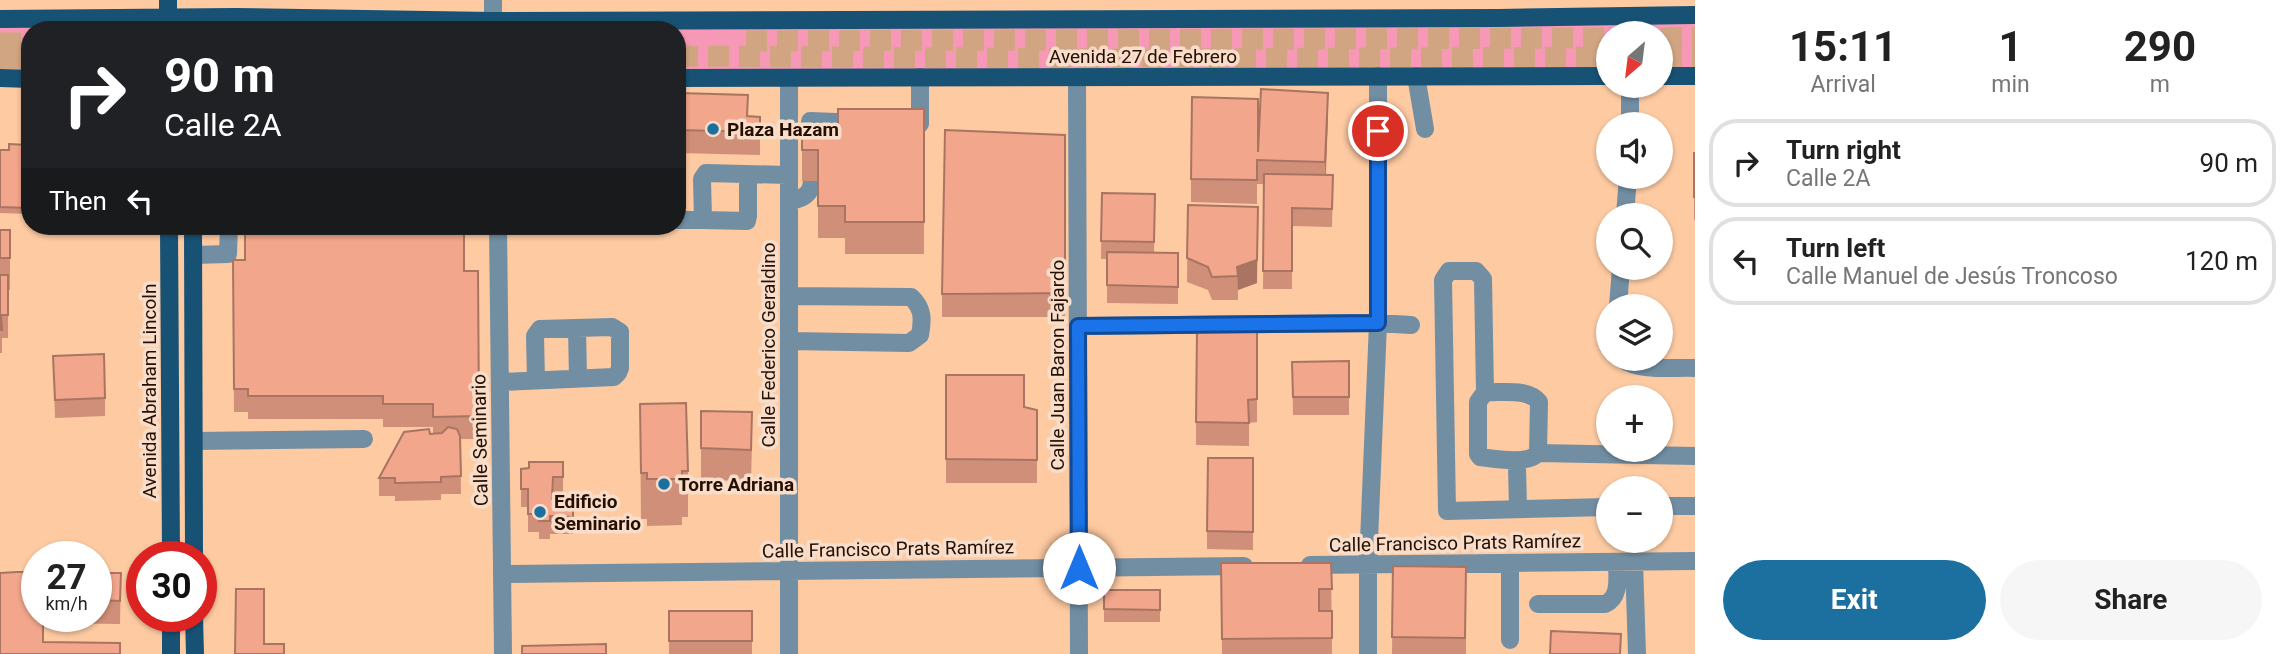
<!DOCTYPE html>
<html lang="en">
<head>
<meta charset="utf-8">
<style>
	:root { --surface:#fff; --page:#f6f6f6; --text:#222; --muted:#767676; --line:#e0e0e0; --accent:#1b70a0 }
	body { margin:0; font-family:Roboto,sans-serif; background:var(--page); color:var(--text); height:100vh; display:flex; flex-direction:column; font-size:26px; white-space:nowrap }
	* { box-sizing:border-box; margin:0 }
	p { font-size:23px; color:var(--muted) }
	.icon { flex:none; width:38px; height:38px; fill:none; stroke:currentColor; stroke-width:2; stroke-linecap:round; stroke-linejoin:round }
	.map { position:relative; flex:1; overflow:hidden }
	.drawer { display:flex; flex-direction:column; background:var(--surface); width:595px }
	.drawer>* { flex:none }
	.top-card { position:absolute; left:21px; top:21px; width:665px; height:214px; border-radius:28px; box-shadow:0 2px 5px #0004; background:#202124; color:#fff; overflow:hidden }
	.needle { width:46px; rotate:208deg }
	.tools { position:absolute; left:1596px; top:21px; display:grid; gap:14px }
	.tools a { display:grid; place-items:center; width:77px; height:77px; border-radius:50%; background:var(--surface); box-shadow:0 2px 5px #0004; font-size:35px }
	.speed { position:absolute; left:21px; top:541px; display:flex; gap:14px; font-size:35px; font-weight:700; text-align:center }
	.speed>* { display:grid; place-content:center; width:91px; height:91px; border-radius:50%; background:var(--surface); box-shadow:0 2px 5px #0004; line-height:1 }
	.speed small { font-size:18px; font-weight:400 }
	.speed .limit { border:10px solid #d22; background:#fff; color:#111 }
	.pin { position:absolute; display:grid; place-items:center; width:60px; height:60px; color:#fff; margin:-30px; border:4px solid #fff; border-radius:50%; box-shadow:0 2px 7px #0007 }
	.me { position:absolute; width:77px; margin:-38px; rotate:0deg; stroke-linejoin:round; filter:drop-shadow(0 0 5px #0008) }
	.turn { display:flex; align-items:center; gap:24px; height:147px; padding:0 28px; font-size:32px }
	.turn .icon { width:91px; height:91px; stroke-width:2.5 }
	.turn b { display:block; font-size:49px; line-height:60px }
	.then { display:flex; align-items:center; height:66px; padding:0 28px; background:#0003; gap:14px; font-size:26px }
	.eta { display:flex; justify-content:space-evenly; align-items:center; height:119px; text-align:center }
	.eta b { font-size:42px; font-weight:700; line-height:49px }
	.cta { display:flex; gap:14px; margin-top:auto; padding:14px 28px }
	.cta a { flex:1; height:80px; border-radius:42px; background:var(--accent); color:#fff; font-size:28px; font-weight:700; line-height:80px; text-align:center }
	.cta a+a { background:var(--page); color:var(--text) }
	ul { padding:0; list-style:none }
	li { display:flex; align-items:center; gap:21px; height:88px; margin:0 14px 10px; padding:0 14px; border:4px solid var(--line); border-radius:28px }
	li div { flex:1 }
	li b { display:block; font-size:26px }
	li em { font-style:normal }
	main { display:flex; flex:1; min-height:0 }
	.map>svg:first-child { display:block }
	.park { fill:#f799b6 }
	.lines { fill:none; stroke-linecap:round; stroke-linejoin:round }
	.highway-tunnel { stroke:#d2a582; stroke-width:21; stroke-dasharray:21 10; stroke-linecap:butt }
	.minor { stroke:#728ea3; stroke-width:18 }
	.major { stroke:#175275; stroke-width:18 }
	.wall { fill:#d08f78 }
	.shaded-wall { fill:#a97462 }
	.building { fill:#f2a68c; stroke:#a97462; stroke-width:2 }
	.route-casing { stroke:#114b97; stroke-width:18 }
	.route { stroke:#1a73e8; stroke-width:12 }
	.poi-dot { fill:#1b70a0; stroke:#f7ddca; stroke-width:2.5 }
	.labels { text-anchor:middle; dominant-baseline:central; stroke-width:7; stroke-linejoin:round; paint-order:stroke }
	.street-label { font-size:19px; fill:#250f00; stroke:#f7ddca }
	.poi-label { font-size:19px; font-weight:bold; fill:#250f00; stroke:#f7ddca; text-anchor:start }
</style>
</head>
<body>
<main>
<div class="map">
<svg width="1695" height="654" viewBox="0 0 1695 654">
	<rect width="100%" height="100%" fill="#fdcaa2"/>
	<path class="park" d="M 1695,20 L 1695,70 L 1661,70 L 1661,33 L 1608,33 L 1608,70 L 677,71 L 677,30 L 30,30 L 30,73 L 0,73 L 0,26 L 443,27 Z"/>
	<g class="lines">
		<path class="highway-tunnel" d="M 1661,38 L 1695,37
			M 746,41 L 1608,38
			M 0,43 L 30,43
			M 677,56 L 1128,59 L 1608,57
			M 1661,57 L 1695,57
			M 0,60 L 30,60"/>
		<path class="minor" d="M 493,21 L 493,0
			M 1416,76 L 1425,129
			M 1077,77 L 1079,654
			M 789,78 L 789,654
			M 1630,86 L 1630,124
			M 810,121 L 862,123
			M 911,124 L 920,124 L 920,77
			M 748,183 L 748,216 L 747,221 L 703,220 L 702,179 L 706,173 L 788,175
			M 789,202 C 802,198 811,196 812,181
			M 1625,215 L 1628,177
			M 677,220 L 703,220
			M 498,226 L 503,654
			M 193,255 L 228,254 L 229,226
			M 1618,306 L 1621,268
			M 1078,326 L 1378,323 L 1411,325
			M 577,328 L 578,378
			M 789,341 L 909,343 L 920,335 C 923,319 923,308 911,297 L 790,296
			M 1622,359 C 1641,372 1672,367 1695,368
			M 500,382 L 614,377 L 618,373 L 620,368 L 620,332 L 612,327 L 540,329 L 535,336 L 536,380
			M 1485,392 L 1483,279 L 1476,271 L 1449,271 L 1443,280 L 1447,511 L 1608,507
			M 1485,392 C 1502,393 1528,388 1539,402 L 1538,453 C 1528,465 1495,459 1480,457 L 1478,454 L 1478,402 Z
			M 194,441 L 364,439
			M 1538,453 L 1695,456
			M 1514,461 L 1517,466 L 1518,509
			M 1661,506 L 1695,506
			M 1634,562 L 1637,654
			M 1510,563 L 1510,640
			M 1310,565 L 1695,561
			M 502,574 L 1244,566
			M 1538,604 L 1605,604 C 1621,597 1617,577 1617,562
			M 1368,654 L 1368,565 L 1378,323 L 1378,76"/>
		<path class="major" d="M 168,0 L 168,30
			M 0,19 L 235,17 L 493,21 L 1499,18 L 1695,15
			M 1661,76 L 1695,76
			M 0,78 L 30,79
			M 677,78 L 1608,76
			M 169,226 L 171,556
			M 193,226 L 194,556
			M 171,616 L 171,654
			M 194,616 L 195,654"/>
	</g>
	<path class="wall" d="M 924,109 L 924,254 L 845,254 L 845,238 L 818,238 L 818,181 L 802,181 L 802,129 L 838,129 Z
		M 748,116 L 760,117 L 760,155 L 678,153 L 678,130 Z
		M 1328,116 L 1326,175 L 1333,175 L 1332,227 L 1292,226 L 1292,289 L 1263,289 L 1264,184 L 1257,184 L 1257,204 L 1191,202 L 1191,179 L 1258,152 Z
		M 1065,135 L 1065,317 L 942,317 L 942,294 Z
		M 0,150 L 30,152 L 30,214 L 0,213 Z
		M 1694,153 L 1695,153 L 1695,220 L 1694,220 Z
		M 1102,193 L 1155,194 L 1154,253 L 1178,253 L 1178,304 L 1107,303 L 1107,259 L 1101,259 Z
		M 1188,205 L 1257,283 L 1238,290 L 1238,300 L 1212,300 L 1208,290 L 1187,282 Z
		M 0,230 L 10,230 L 10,290 L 8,290 L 8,338 L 2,338 L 2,353 L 0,353 Z
		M 233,260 L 478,271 L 479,439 L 460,439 L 461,494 L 441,494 L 441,500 L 395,501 L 395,496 L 379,496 L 379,478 L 430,434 L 433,434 L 433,427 L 383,427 L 383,419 L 248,419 L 248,412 L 234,412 Z
		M 1257,332 L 1257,422 L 1249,423 L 1249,446 L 1196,445 L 1196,422 Z
		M 53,356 L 105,398 L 105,416 L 55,418 Z
		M 1292,362 L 1349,397 L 1349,415 L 1293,415 Z
		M 946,375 L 1024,407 L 1037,410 L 1037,483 L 946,483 Z
		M 640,404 L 688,471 L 688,517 L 682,517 L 682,525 L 647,526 L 647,519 L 641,519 Z
		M 701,411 L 752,444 L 751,481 L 701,480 Z
		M 1253,458 L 1253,550 L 1207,549 L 1207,531 Z
		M 563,462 L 563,495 L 553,495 L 552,499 L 573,499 L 573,534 L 550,534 L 550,539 L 539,539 L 539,532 L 528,532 L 528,507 L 521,507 L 521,489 L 529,468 Z
		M 1221,563 L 1331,563 L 1332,654 L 1222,654 Z
		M 1393,566 L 1466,567 L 1466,654 L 1392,654 Z
		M 96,573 L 121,573 L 120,624 L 43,623 L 43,642 L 0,654 L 37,616 L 96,616 Z
		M 1104,590 L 1160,590 L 1160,622 L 1104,622 Z
		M 669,611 L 752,611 L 752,654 L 669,654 Z"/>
	<path class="shaded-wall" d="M 1328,93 L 1328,116 L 1325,185 L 1325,162 Z
		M 1258,207 L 1257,283 L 1238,290 L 1237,267 Z"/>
	<path class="building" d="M 1261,89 L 1328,93 L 1325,162 L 1257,160 L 1257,180 L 1191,179 L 1192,97 L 1258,99 L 1258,152 Z
		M 679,93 L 748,95 L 747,116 L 760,117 L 760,132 L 678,130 Z
		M 838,109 L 924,109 L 924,222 L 845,222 L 845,206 L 818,206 L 818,150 L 802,150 L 802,129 L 838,129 Z
		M 945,130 L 1065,135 L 1065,293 L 942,294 Z
		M 9,144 L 26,145 L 26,152 L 30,152 L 30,208 L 0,207 L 0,150 L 9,150 Z
		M 1694,153 L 1695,153 L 1695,197 L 1694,197 Z
		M 1264,174 L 1333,175 L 1332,209 L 1292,208 L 1292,271 L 1263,271 Z
		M 1102,193 L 1155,194 L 1154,242 L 1101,241 Z
		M 1188,205 L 1258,207 L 1257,260 L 1237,267 L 1238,276 L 1212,277 L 1208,267 L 1187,258 Z
		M 245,226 L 464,226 L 464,271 L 478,271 L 479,416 L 433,417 L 433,404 L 383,404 L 383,396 L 248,396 L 248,389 L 234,389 L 233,260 L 245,260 Z
		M 0,230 L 10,230 L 10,258 L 0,258 Z
		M 1107,252 L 1178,253 L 1178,287 L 1107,285 Z
		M 0,275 L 8,275 L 8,315 L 1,315 L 2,330 L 0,330 Z
		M 1197,330 L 1257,332 L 1257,399 L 1248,400 L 1249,423 L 1196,422 Z
		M 104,354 L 105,398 L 55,400 L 53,356 Z
		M 1349,361 L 1349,397 L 1293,397 L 1292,362 Z
		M 946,375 L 1024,375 L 1024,407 L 1037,410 L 1037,460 L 946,459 Z
		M 686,403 L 688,471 L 682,471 L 682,479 L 647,479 L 647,473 L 641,473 L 640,404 Z
		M 701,411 L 752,412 L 751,450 L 701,448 Z
		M 448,427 L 457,429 L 460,436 L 461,476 L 441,477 L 441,482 L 395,483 L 395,478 L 379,478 L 404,432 L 429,429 L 430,434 L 442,433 Z
		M 1208,458 L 1253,458 L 1253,532 L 1207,531 Z
		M 529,462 L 563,462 L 563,477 L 553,477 L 552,499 L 573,499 L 573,517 L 550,516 L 550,521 L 539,521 L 539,514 L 528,514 L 528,489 L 521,489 L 521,469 L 529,468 Z
		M 1221,563 L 1331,563 L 1332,589 L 1319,589 L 1319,611 L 1332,611 L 1332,638 L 1222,639 Z
		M 1393,566 L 1466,567 L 1465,638 L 1392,637 Z
		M 17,572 L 37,572 L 37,616 L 43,616 L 43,642 L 120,643 L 120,654 L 0,654 L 0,573 Z
		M 96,573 L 121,573 L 120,601 L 96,600 Z
		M 236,589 L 264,589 L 264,644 L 284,644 L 284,654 L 235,654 Z
		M 1104,590 L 1160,590 L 1160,610 L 1104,609 Z
		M 669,611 L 752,611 L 752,641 L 669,641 Z
		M 1551,631 L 1621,634 L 1620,654 L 1550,654 Z
		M 606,644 L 606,654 L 522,654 L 522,646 Z"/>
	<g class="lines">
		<defs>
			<path id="route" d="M 1079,568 L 1078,326 L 1378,323 L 1378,131"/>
		</defs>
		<use href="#route" class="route-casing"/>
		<use href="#route" class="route"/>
	</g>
	<g class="poi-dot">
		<circle cx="713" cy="129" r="7"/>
		<circle cx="664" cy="484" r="7"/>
		<circle cx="540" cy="512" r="7"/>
	</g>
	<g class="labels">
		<g class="street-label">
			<text x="1143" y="56">Avenida 27 de Febrero</text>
			<text transform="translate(768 345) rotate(-90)">Calle Federico Geraldino</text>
			<text transform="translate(1057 365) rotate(-90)">Calle Juan Baron Fajardo</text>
			<text transform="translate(149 391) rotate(-90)">Avenida Abraham Lincoln</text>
			<text transform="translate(480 440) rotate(-91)">Calle Seminario</text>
			<text transform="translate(1455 543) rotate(-1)">Calle Francisco Prats Ramírez</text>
			<text transform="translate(888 549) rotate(-1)">Calle Francisco Prats Ramírez</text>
		</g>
		<g class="poi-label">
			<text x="727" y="129">Plaza Hazam</text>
			<text x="678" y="484">Torre Adriana</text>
			<text x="554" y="501">Edificio<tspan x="554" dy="22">Seminario</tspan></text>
		</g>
	</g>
</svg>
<div class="tools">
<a><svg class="needle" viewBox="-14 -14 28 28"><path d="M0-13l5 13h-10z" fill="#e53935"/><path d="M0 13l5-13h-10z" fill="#767676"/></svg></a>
<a><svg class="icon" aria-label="sound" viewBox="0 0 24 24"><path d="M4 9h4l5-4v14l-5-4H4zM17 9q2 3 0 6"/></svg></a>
<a><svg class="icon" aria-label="search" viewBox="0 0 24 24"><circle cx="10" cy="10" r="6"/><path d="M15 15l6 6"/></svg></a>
<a><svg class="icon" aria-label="layers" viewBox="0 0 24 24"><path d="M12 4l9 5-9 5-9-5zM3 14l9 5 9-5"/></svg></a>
<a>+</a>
<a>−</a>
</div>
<div class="speed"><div>27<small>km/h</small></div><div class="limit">30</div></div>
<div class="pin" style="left:1378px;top:131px;background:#d93025"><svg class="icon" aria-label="arrive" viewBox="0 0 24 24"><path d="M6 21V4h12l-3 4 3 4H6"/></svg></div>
<svg class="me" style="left:1079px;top:568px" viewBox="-20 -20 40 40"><circle r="19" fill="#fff"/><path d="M0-13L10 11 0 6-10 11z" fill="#1a73e8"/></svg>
<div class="top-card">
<div class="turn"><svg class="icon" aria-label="right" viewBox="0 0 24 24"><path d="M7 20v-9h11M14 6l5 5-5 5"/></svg><div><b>90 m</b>Calle 2A</div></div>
<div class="then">Then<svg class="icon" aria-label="left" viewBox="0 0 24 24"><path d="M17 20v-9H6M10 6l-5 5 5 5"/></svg></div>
</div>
</div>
<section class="drawer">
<div class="eta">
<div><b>15:11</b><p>Arrival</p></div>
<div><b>1</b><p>min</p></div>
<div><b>290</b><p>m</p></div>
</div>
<ul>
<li><svg class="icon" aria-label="right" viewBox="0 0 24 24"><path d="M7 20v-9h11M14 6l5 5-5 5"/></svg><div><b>Turn right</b><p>Calle 2A</p></div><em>90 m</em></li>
<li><svg class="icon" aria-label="left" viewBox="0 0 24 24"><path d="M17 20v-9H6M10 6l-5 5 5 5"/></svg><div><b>Turn left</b><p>Calle Manuel de Jesús Troncoso</p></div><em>120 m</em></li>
</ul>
<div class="cta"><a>Exit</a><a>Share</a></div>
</section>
</main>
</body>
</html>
